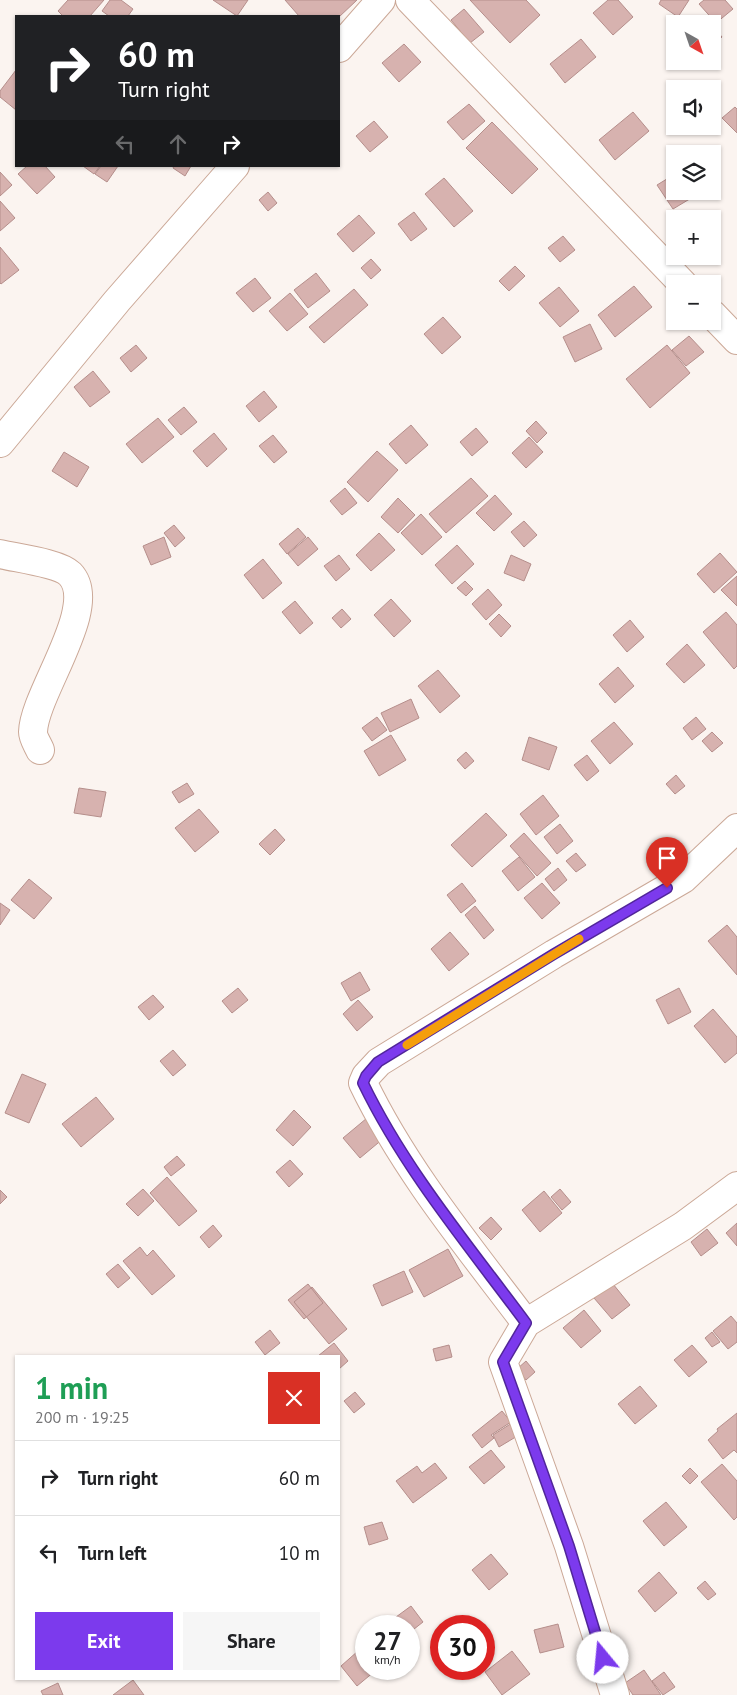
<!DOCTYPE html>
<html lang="en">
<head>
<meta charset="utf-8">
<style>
	:root { --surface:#fff; --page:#f6f6f6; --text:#202124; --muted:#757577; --line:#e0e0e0; --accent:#7c3aed }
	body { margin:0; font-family:"PT Sans",sans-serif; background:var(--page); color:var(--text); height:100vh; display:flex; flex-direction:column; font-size:19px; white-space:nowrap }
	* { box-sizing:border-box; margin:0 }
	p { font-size:16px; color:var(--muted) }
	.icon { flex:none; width:28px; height:28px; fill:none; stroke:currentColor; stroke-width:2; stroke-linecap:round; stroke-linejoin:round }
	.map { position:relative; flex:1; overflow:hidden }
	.panel { position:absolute; left:15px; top:1355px; width:325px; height:325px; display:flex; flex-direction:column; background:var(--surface); border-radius:0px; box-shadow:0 1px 4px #0004 }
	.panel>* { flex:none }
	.hud { position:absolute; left:15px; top:15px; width:325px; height:152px; border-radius:0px; box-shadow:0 1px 4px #0004; background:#202124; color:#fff; overflow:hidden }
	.needle { width:32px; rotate:140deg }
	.fabs { position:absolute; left:666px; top:15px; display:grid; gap:10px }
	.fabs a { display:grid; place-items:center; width:55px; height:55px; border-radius:0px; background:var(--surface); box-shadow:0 1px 4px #0004; font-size:25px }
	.speed { position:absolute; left:355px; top:1615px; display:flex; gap:10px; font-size:25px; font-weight:700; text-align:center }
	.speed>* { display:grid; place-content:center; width:65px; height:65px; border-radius:50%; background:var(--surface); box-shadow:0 1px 4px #0004; line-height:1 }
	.speed small { font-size:12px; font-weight:400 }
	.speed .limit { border:8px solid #d22; background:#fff; color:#111 }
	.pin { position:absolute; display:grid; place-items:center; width:42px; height:42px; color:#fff; margin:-51px -21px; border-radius:50% 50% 50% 0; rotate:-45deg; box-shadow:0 0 5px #0007 }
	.pin .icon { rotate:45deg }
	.me { position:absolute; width:55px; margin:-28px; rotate:343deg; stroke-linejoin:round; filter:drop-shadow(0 0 4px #0008) }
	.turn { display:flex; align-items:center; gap:18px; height:105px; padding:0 20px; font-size:22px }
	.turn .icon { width:65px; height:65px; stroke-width:2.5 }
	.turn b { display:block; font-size:35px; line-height:42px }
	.lanes { display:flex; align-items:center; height:48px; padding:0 20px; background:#0003; justify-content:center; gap:25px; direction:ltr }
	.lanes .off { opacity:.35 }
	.round { display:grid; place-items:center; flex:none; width:52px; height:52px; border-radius:0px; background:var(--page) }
	.summary { display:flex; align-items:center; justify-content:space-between; height:85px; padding:0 20px }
	h1 { font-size:30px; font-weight:700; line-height:38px; color:#1e9e55 }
	.button { display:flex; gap:10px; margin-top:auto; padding:10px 20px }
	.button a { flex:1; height:58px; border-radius:0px; background:var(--accent); color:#fff; font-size:20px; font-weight:700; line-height:58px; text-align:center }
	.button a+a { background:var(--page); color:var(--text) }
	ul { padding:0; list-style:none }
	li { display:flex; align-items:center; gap:15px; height:75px; padding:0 20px; border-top:1px solid var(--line) }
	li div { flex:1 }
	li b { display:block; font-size:19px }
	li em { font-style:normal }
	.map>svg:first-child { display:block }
	.building { fill:#d7b2af; stroke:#b58e8b }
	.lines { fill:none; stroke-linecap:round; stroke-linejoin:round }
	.minor-casing { stroke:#cba897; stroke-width:30 }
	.minor { stroke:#fff; stroke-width:28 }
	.route-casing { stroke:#51269a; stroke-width:12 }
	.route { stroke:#7c3aed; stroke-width:9 }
	.slow { stroke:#f59e0b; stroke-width:9 }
</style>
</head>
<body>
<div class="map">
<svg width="737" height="1695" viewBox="0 0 737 1695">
	<rect width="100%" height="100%" fill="#fbf4f0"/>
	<path class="building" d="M 68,0 L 104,0 L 90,16 L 63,16 L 58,11 Z
		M 110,0 L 121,0 L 133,9 L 128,16 L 109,16 L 102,11 Z
		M 213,0 L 248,0 L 237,16 Z
		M 285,0 L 357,0 L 339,17 L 299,16 Z
		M 470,0 L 526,0 L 540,15 L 510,43 Z
		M 608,0 L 618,0 L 633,17 L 613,35 L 593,13 Z
		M 661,0 L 689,0 L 678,17 L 659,4 Z
		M 704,0 L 725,0 L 733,9 L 716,23 L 699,4 Z
		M 464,9 L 484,32 L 470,43 L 451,20 Z
		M 712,25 L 722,37 L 712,45 Z
		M 581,39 L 596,57 L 565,83 L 550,64 Z
		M 404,44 L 421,62 L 399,82 L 382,63 Z
		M 16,70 L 16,110 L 0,97 L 0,91 Z
		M 469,104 L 485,121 L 463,140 L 447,122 Z
		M 735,107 L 737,109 L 737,133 L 722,118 Z
		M 633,112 L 649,131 L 615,160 L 599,140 Z
		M 374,121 L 388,137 L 370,152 L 356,136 Z
		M 492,122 L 538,169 L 512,194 L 466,148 Z
		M 27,166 L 45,166 L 55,177 L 37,194 L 18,174 Z
		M 83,166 L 100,166 L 94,174 Z
		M 101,166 L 118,166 L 107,182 L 95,174 Z
		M 174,166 L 191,166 L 185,176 L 173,168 Z
		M 0,172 L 12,185 L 0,196 Z
		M 675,174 L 675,191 L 690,191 L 693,197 L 673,209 L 657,185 Z
		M 444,178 L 473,211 L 454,227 L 425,194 Z
		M 268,192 L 277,203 L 268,211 L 259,200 Z
		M 0,201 L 15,218 L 0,231 Z
		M 414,212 L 427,229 L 411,241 L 398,224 Z
		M 359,215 L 375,233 L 353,252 L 337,234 Z
		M 563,236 L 575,250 L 560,262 L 548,248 Z
		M 0,247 L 19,270 L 1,284 L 0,283 Z
		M 371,259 L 381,270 L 371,279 L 361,268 Z
		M 515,266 L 525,276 L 509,291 L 499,281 Z
		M 316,273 L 330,291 L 308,308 L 294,290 Z
		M 255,278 L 271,298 L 253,312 L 236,293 Z
		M 634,286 L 652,307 L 615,337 L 598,315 Z
		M 559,287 L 579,311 L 560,327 L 539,303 Z
		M 354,289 L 368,305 L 324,343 L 309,327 Z
		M 290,293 L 308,314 L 287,331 L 269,311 Z
		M 443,317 L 461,337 L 442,354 L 424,334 Z
		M 590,324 L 602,349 L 575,362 L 563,337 Z
		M 689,336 L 704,352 L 686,366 L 672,350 Z
		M 136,345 L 147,358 L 131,372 L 120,358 Z
		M 667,345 L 690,373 L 650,408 L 626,379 Z
		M 93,371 L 110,392 L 90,407 L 74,387 Z
		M 264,391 L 277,407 L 259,422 L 246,406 Z
		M 184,407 L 197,422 L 181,435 L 168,420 Z
		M 158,418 L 174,437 L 142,463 L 126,444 Z
		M 536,421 L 547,433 L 537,443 L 526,431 Z
		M 411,425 L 428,445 L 406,464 L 389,444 Z
		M 476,428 L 488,442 L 472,456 L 460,442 Z
		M 214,433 L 227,449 L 207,467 L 193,451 Z
		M 273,435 L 287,452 L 274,463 L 259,446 Z
		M 529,437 L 543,452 L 526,468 L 512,453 Z
		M 377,451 L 398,470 L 368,502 L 347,482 Z
		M 64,452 L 89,467 L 77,487 L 52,471 Z
		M 471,478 L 488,496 L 446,533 L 429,514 Z
		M 345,488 L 357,503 L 342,515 L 330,501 Z
		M 495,495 L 512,514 L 494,531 L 476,513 Z
		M 398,498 L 415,515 L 398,533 L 381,517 Z
		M 421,514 L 442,537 L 422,555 L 401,533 Z
		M 524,521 L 537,535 L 524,547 L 511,532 Z
		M 174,525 L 185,538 L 175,547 L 164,533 Z
		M 298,528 L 306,537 L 287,554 L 279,544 Z
		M 379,533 L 395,550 L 371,571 L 356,555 Z
		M 164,537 L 171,557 L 151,565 L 143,546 Z
		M 308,537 L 318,549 L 298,566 L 288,554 Z
		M 457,545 L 474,564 L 452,584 L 435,565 Z
		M 720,553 L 737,572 L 714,593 L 697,574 Z
		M 339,555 L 350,569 L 336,581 L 324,566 Z
		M 511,555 L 531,564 L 524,581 L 504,573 Z
		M 263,559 L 282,583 L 263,599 L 244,575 Z
		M 737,576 L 737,606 L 721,590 Z
		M 465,581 L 473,589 L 466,596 L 457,588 Z
		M 488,589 L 502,605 L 486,620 L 472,604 Z
		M 391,599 L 411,621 L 394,637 L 374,615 Z
		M 295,601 L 313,623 L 300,634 L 282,612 Z
		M 342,609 L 351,619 L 341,628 L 332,618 Z
		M 726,612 L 737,625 L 737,666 L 734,669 L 703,632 Z
		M 499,614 L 511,626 L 501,637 L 489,624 Z
		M 630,620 L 644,637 L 627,652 L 613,635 Z
		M 687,644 L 705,665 L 684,683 L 666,664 Z
		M 618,667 L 634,686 L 615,703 L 599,684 Z
		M 438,670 L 460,696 L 440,713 L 418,686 Z
		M 411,699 L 419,718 L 390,732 L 381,713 Z
		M 377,717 L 387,730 L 372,741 L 362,728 Z
		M 696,717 L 706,729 L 692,740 L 683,728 Z
		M 614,722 L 633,744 L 610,764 L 591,741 Z
		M 712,732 L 723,743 L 712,752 L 702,741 Z
		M 391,735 L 406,760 L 379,776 L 364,751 Z
		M 529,737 L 557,747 L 549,770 L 522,760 Z
		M 466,752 L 474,761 L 465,769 L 457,760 Z
		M 587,755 L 599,771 L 587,781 L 574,765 Z
		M 676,775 L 685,786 L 675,794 L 666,784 Z
		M 187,783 L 194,794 L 179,803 L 172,792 Z
		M 79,788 L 106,792 L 101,817 L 74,813 Z
		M 543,795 L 559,816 L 536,835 L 520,814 Z
		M 199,809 L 219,832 L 195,852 L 175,828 Z
		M 486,813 L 507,835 L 472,867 L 451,845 Z
		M 560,824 L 573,841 L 557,854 L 544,837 Z
		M 275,829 L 285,840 L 270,855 L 259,844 Z
		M 524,833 L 551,863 L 537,876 L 510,846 Z
		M 576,853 L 586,865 L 576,872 L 566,861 Z
		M 519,857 L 535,877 L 518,891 L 502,871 Z
		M 558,868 L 567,880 L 554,891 L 545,879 Z
		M 29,879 L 52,898 L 34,919 L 11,900 Z
		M 462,883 L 476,901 L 461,913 L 447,895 Z
		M 542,883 L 560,903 L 542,919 L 524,898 Z
		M 0,903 L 10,910 L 0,925 Z
		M 475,906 L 494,930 L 484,939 L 465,915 Z
		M 727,925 L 737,937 L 737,975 L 708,941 Z
		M 450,932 L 469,954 L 449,971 L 431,949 Z
		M 360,972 L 370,990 L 351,1001 L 341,983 Z
		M 238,988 L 248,1000 L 232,1013 L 222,1001 Z
		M 679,988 L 691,1012 L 668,1024 L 656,1000 Z
		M 153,995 L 164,1007 L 149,1020 L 138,1007 Z
		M 358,1000 L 373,1017 L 357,1031 L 343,1014 Z
		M 713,1009 L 737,1037 L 737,1053 L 725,1063 L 694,1026 Z
		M 173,1050 L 186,1065 L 173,1076 L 160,1061 Z
		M 22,1074 L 46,1084 L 29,1123 L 5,1113 Z
		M 96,1097 L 114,1119 L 81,1147 L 62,1124 Z
		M 294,1110 L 311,1127 L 293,1146 L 276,1130 Z
		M 367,1118 L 384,1138 L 360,1158 L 343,1138 Z
		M 177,1156 L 185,1165 L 171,1176 L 164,1167 Z
		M 290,1160 L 303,1174 L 289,1187 L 276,1172 Z
		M 167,1177 L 197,1211 L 179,1226 L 150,1193 Z
		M 143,1189 L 154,1201 L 138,1216 L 126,1204 Z
		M 560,1189 L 571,1202 L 562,1210 L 551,1197 Z
		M 0,1190 L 7,1197 L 0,1204 Z
		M 544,1191 L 562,1213 L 540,1232 L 522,1210 Z
		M 491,1217 L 502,1229 L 491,1240 L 479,1228 Z
		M 737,1223 L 737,1246 L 726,1233 Z
		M 213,1225 L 222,1236 L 209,1248 L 200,1237 Z
		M 707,1229 L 718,1243 L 701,1256 L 691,1242 Z
		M 140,1247 L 147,1256 L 153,1250 L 175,1276 L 152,1295 L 123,1261 Z
		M 448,1249 L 463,1276 L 424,1297 L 409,1270 Z
		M 118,1264 L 130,1278 L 118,1288 L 106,1274 Z
		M 404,1271 L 413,1292 L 382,1306 L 373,1285 Z
		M 308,1284 L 323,1303 L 304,1319 L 288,1300 Z
		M 613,1284 L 630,1305 L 612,1319 L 594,1298 Z
		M 312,1287 L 347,1329 L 329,1344 L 294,1302 Z
		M 584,1310 L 601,1331 L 581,1348 L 563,1328 Z
		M 731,1316 L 737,1323 L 737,1342 L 728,1349 L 713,1331 Z
		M 270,1330 L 280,1343 L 265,1355 L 255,1342 Z
		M 712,1332 L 720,1342 L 712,1347 L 705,1338 Z
		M 334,1343 L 348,1361 L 339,1369 L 339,1356 L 318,1356 Z
		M 449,1345 L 452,1357 L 436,1361 L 433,1349 Z
		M 692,1345 L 707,1362 L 689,1377 L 674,1360 Z
		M 526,1361 L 535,1372 L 526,1380 L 517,1369 Z
		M 640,1386 L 657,1406 L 635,1424 L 618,1404 Z
		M 355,1392 L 365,1404 L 354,1413 L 344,1401 Z
		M 502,1411 L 511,1422 L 491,1435 L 494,1438 L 482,1448 L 472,1435 Z
		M 737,1413 L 737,1453 L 734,1450 L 723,1459 L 708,1440 L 718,1431 L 717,1429 Z
		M 512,1423 L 519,1435 L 499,1447 L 493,1435 Z
		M 491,1450 L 505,1467 L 484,1484 L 469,1467 Z
		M 435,1463 L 447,1478 L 413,1503 L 396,1481 L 417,1466 L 422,1473 Z
		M 722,1464 L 737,1481 L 737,1517 L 734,1520 L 701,1482 Z
		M 690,1468 L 698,1476 L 690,1484 L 682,1476 Z
		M 666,1502 L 687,1527 L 664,1546 L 643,1521 Z
		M 382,1522 L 388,1539 L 369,1545 L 364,1527 Z
		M 491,1554 L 508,1574 L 489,1590 L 472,1570 Z
		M 659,1572 L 677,1593 L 655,1612 L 638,1591 Z
		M 705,1581 L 716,1594 L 708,1600 L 697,1588 Z
		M 411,1606 L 423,1622 L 409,1633 L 409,1626 L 403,1626 L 396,1617 Z
		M 558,1624 L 564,1647 L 540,1653 L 534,1630 Z
		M 358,1651 L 366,1661 L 366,1669 L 375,1671 L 357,1686 L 341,1666 Z
		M 512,1651 L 530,1674 L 502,1695 L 485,1672 Z
		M 644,1670 L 661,1695 L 633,1695 L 625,1683 Z
		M 664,1672 L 675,1687 L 663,1695 L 652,1681 Z
		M 133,1680 L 144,1695 L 113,1695 Z
		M 58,1683 L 63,1695 L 43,1695 L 41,1691 Z"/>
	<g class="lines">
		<defs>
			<path id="minor" d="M 410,0 L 683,284
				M 339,48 L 381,0
				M 712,314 L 737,340
				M 0,443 L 117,301 L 235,166
				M 0,554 C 16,558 59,563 70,574 C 101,606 34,693 33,732 C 33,738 38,745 40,750
				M 526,1323 L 683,1226 L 737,1186
				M 615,1695 L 569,1546 L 503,1362 L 526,1323 C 468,1246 405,1170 363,1083 L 366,1076 L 379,1062 L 554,954 L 683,879 L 737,828"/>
		</defs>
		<use href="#minor" class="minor-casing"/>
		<use href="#minor" class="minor"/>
	</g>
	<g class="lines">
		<defs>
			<path id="route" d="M 603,1658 L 569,1546 L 503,1362 L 526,1323 C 469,1246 405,1170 363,1083 L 366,1076 L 378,1062 L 554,954 L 667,888"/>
		</defs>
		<use href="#route" class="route-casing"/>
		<use href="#route" class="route"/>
		<path class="slow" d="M 407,1045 L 579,939"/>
	</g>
</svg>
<div class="fabs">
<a><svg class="needle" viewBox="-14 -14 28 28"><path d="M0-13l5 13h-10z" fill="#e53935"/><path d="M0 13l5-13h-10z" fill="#757577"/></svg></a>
<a><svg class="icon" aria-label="sound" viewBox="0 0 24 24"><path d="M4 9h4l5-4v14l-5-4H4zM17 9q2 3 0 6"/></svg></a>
<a><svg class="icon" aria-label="layers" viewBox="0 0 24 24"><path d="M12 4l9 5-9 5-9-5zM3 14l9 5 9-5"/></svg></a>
<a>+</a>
<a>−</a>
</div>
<div class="speed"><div>27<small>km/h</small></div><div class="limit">30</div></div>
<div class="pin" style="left:667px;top:888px;background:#d93025"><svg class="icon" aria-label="arrive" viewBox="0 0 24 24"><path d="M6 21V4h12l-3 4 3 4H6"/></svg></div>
<svg class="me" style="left:603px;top:1658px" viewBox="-20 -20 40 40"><circle r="19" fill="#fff"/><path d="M0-13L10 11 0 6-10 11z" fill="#7c3aed"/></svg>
<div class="hud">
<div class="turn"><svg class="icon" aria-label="right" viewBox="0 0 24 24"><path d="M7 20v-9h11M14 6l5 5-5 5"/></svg><div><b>60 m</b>Turn right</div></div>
<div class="lanes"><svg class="icon off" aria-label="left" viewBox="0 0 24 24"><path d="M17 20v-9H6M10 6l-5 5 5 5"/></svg><svg class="icon off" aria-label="ahead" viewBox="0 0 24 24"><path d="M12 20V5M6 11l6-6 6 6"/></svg><svg class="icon" aria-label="right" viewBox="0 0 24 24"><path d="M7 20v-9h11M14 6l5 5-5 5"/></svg></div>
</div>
<section class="panel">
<div class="summary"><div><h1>1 min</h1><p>200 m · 19:25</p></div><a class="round" style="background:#d93025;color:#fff"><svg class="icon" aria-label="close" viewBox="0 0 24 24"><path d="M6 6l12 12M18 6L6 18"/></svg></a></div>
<ul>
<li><svg class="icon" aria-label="right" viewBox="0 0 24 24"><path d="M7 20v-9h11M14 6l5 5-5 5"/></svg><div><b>Turn right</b></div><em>60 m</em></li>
<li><svg class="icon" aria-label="left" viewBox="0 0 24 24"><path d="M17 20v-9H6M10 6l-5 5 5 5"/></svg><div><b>Turn left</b></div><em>10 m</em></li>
</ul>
<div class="button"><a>Exit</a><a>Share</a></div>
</section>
</div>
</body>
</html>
